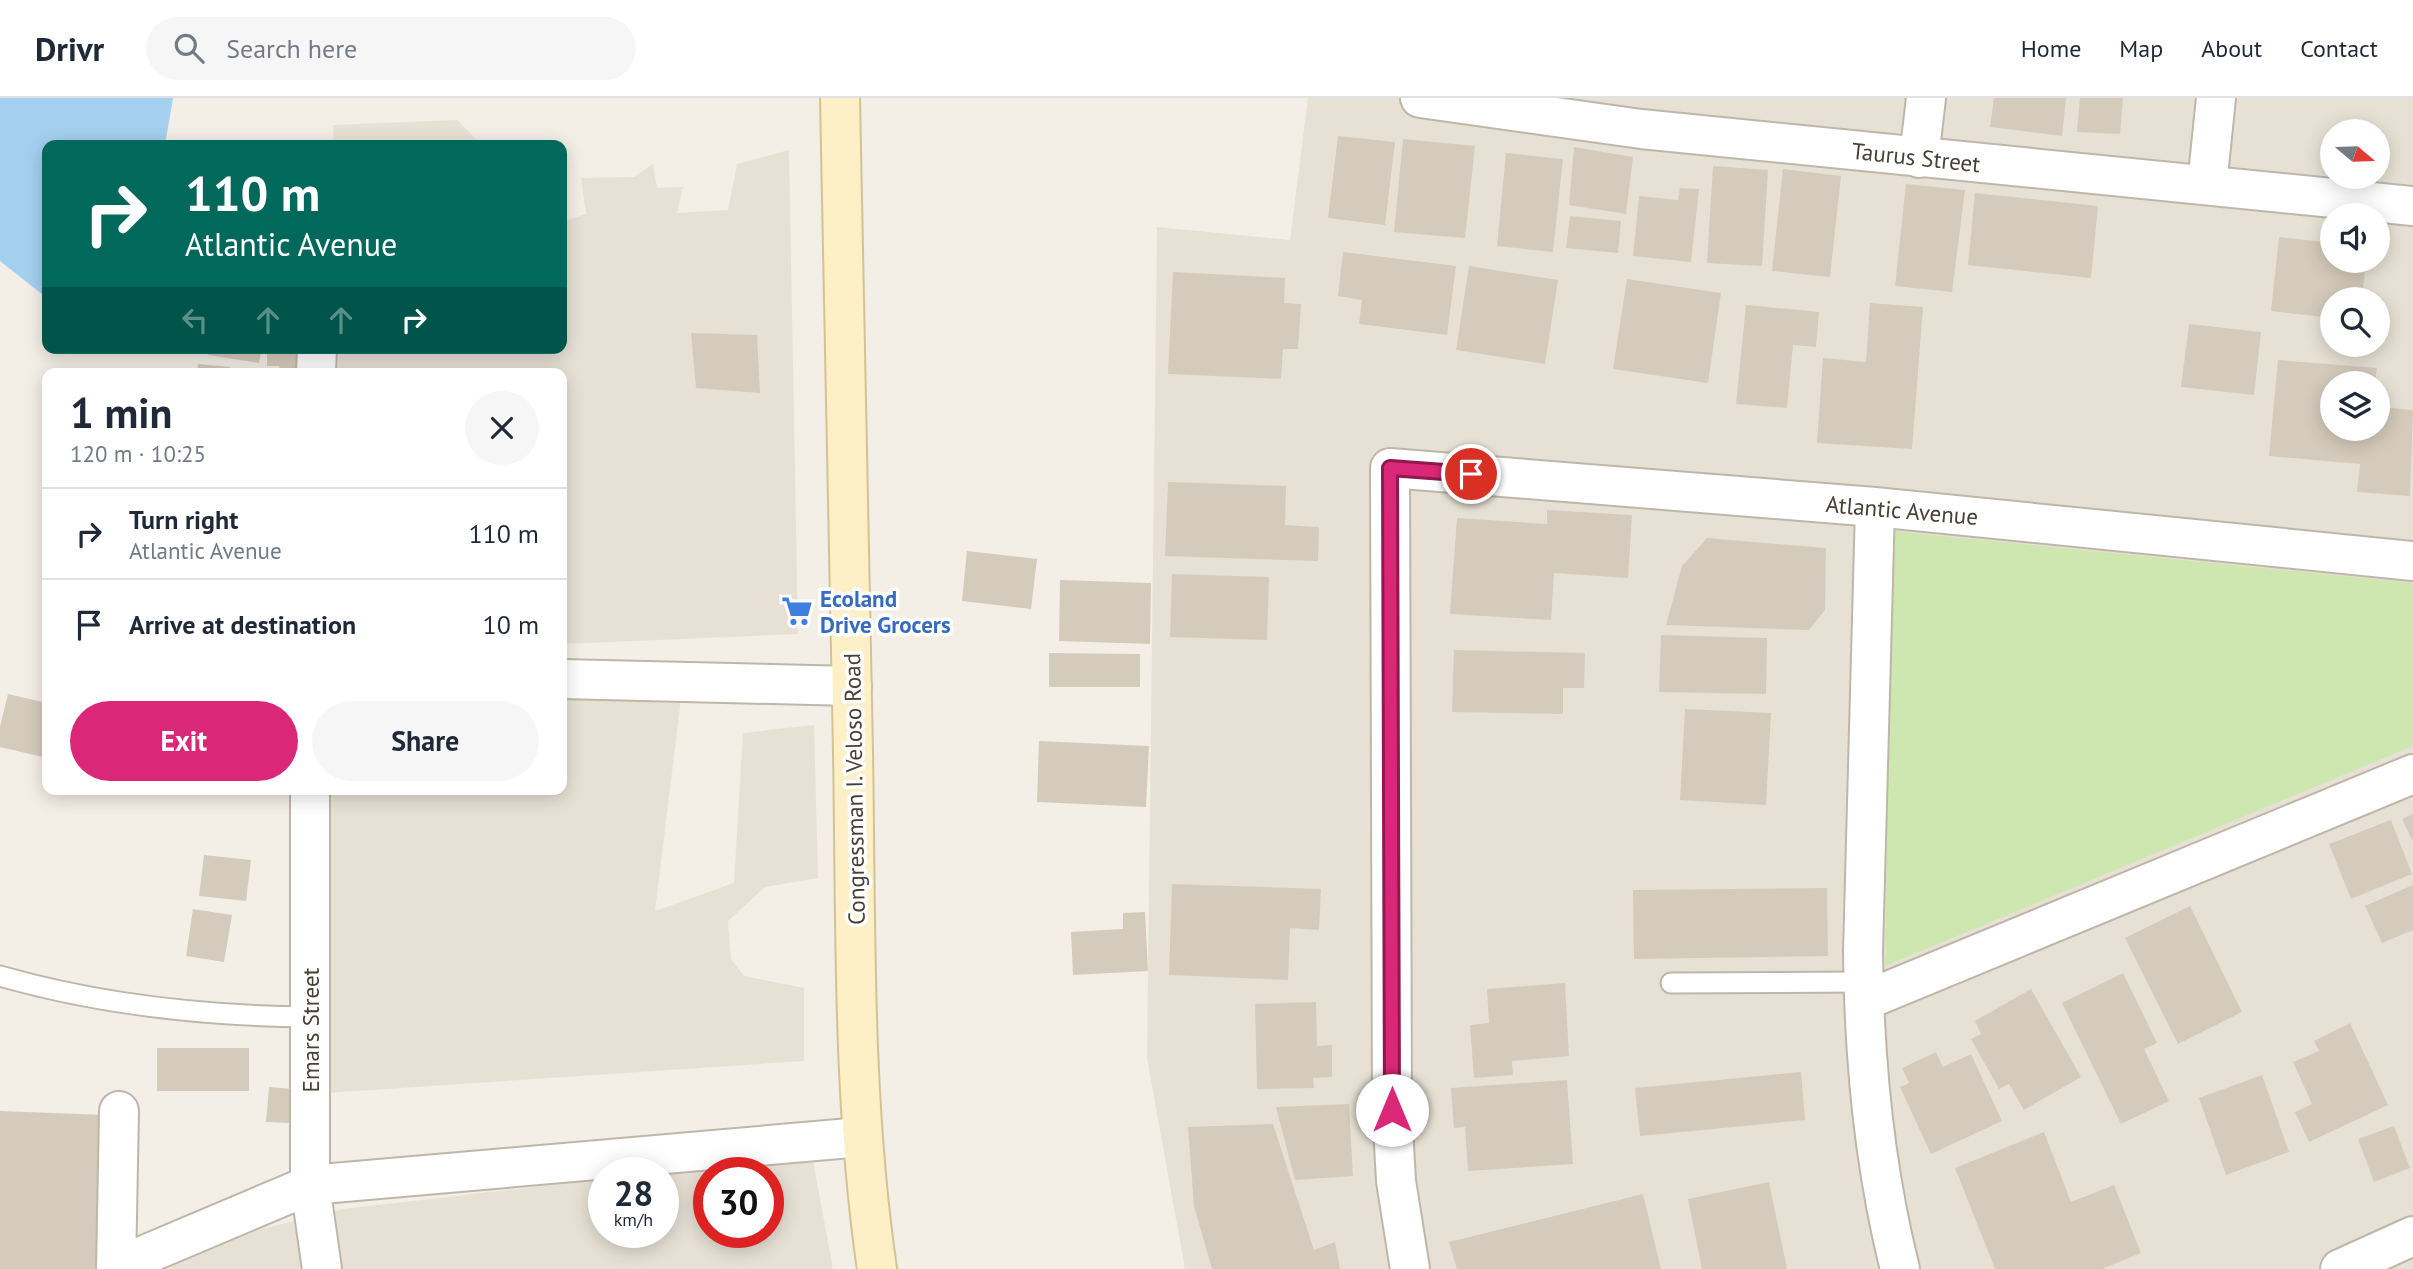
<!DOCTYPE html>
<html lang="en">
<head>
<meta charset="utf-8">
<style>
	:root { --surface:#fff; --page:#f6f6f7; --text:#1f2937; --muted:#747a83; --line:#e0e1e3; --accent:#db2777 }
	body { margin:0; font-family:"PT Sans",sans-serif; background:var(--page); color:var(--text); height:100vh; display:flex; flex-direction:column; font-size:26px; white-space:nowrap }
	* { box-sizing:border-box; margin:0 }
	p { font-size:23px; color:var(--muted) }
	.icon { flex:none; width:38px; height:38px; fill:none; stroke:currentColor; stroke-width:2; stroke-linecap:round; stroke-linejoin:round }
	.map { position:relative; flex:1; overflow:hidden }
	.details { position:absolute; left:42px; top:270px; width:525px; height:427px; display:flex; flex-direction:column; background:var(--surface); border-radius:14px; box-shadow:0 4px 18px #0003 }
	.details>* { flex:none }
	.banner { position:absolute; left:42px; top:42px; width:525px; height:214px; border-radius:14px; box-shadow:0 4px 18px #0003; background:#00695c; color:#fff; overflow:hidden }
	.needle { width:46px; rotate:109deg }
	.buttons { position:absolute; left:2320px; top:21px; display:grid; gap:14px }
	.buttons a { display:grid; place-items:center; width:70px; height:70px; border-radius:50%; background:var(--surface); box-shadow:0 4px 18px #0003; font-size:35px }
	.speed { position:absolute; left:588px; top:1059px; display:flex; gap:14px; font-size:35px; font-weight:700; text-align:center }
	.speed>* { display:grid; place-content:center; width:91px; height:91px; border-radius:50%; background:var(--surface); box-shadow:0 4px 18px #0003; line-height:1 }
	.speed small { font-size:18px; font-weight:400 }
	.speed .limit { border:10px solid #d22; background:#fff; color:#111 }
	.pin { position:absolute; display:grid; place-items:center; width:60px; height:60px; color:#fff; margin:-30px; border:4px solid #fff; border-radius:50%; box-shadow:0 2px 7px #0007 }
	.me { position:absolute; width:77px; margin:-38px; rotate:0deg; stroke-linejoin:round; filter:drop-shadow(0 0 5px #0008) }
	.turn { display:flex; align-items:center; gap:24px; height:147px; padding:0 28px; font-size:32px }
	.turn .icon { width:91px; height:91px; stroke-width:2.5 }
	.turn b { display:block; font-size:49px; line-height:60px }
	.lanes { display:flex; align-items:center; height:66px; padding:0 28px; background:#0003; justify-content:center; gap:35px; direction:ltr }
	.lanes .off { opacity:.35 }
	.round { display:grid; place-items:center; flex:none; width:74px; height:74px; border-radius:37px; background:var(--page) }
	.headline { display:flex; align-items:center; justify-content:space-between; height:119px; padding:0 28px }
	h1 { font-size:42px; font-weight:600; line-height:52px }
	.primary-button { display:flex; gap:14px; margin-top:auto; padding:14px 28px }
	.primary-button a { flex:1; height:80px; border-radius:42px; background:var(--accent); color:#fff; font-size:28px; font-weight:600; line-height:80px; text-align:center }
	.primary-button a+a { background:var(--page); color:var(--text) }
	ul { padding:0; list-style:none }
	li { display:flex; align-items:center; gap:21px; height:91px; padding:0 28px; border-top:2px solid var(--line) }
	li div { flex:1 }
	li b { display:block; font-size:26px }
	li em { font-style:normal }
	header { display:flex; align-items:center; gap:42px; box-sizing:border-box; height:98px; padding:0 35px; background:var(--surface); border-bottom:2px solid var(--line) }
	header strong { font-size:33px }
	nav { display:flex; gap:38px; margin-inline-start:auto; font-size:24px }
	.search { width:490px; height:63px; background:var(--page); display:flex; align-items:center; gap:18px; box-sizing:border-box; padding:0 24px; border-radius:38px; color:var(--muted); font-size:26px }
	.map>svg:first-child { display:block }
	.residential { fill:#e7e1d5; fill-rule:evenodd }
	.green { fill:#cee7b0 }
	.water { fill:#a4d0ef }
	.building { fill:#d5cbbc }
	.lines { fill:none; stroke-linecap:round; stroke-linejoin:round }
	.lane-casing { stroke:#beb7a9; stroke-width:23 }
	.street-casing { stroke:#beb7a9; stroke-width:42 }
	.secondary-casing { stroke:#d2c397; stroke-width:42 }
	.lane { stroke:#fff; stroke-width:19 }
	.street { stroke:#fff; stroke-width:38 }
	.secondary { stroke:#fef0c6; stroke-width:38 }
	.route-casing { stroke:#8e194d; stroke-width:18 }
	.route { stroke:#db2777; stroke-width:12 }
	.labels { text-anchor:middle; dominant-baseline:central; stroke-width:7; stroke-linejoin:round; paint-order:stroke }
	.street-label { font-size:23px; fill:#464036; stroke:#fff }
	.shop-label { font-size:23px; font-weight:bold; fill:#366cbe; stroke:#fff; text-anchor:start }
</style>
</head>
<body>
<header>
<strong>Drivr</strong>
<div class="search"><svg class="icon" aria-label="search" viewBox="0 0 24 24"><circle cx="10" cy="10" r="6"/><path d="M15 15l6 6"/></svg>Search here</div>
<nav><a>Home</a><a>Map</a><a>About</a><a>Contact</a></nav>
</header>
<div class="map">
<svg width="2413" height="1171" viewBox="0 0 2413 1171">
	<rect width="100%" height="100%" fill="#f3efe7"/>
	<path class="residential" d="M 1308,0 L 2413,0 L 2413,1171 L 1185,1171 L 1147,960 L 1157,129 L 1290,142 ZM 2333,33 L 2378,33 L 2378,79 L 2333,79 ZM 2333,117 L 2378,117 L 2378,163 L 2333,163 ZM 2333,201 L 2378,201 L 2378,247 L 2333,247 ZM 2333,285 L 2378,285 L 2378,331 L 2333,331 Z
		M 457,22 L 482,47 L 334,47 L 333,27 Z
		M 789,52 L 798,536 L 562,546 L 562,275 L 338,275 L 339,250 L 562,250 L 562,124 L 586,116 L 581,80 L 634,79 L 653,66 L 657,90 L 683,89 L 677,115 L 728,112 L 737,66 Z
		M 562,599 L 681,601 L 655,813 L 734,785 L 743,635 L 814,627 L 818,780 L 765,789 L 728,823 L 731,861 L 744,878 L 804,890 L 804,963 L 326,995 L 329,691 L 562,691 Z
		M 812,1057 L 833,1171 L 168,1171 L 222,1141 L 343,1111 L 604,1081 L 604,1134 L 663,1134 L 663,1074 ZM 709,1074 L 768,1074 L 768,1134 L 709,1134 Z"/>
	<path class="green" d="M 1892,433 L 2413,485 L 2413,648 L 1885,868 Z"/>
	<path class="water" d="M 0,0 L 173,0 L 165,47 L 47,47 L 47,200 L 0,163 Z"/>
	<path class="building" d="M 1994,0 L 2066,0 L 2062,38 L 1990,29 Z
		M 2080,0 L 2123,0 L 2120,36 L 2077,34 Z
		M 1338,38 L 1395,44 L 1385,127 L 1328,120 Z
		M 1403,41 L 1475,48 L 1465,140 L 1394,134 Z
		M 1574,49 L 1633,59 L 1626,116 L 1569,107 Z
		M 1506,55 L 1563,61 L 1553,154 L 1497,148 Z
		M 1713,68 L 1768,72 L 1762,168 L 1707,165 Z
		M 1783,71 L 1841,78 L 1830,179 L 1772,173 Z
		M 1906,86 L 1965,92 L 1952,194 L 1895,188 Z
		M 1680,90 L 1699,91 L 1691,164 L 1633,158 L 1639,98 L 1678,102 Z
		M 1975,95 L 2098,108 L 2091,180 L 1968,167 Z
		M 1570,118 L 1621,123 L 1618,155 L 1566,150 Z
		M 2279,139 L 2333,145 L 2333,163 L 2366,163 L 2362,201 L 2333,201 L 2333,220 L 2271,213 Z
		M 1343,154 L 1456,168 L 1447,237 L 1359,226 L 1362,202 L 1338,198 Z
		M 1469,168 L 1558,182 L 1545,266 L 1456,252 Z
		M 1173,174 L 1285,180 L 1284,205 L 1301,206 L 1298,251 L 1283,251 L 1281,281 L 1168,276 Z
		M 1627,181 L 1721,195 L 1708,285 L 1613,271 Z
		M 1870,205 L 1923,209 L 1912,351 L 1817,345 L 1823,260 L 1866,264 Z
		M 1746,207 L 1819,214 L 1816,249 L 1793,247 L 1787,310 L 1736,306 Z
		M 2189,226 L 2261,234 L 2254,297 L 2181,289 Z
		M 691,235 L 757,237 L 760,295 L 696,290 Z
		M 209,250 L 262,250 L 259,265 L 208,257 Z
		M 267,250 L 315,250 L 316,274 L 282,275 L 279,268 L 267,268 Z
		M 2278,262 L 2377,270 L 2375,285 L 2333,285 L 2333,331 L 2378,331 L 2378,309 L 2413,312 L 2410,398 L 2357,394 L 2360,366 L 2269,358 Z
		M 198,266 L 230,269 L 229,275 L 197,275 Z
		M 1168,384 L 1286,388 L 1285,427 L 1319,429 L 1318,463 L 1165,458 Z
		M 1547,412 L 1632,417 L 1628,480 L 1554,475 L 1551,522 L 1450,516 L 1457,420 L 1547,426 Z
		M 1707,440 L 1826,450 L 1825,512 L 1809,532 L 1666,527 L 1682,468 Z
		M 967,453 L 1037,461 L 1031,511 L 962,503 Z
		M 1172,476 L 1269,479 L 1267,542 L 1170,539 Z
		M 1060,482 L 1151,485 L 1150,546 L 1059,543 Z
		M 1661,537 L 1767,540 L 1766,596 L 1659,594 Z
		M 1454,552 L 1585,555 L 1584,590 L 1563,590 L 1563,616 L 1452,614 Z
		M 1049,555 L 1140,556 L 1140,589 L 1049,589 Z
		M 8,596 L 47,605 L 47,660 L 0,649 L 0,629 Z
		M 1685,611 L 1771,615 L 1766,707 L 1680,702 Z
		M 1039,643 L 1149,648 L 1146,709 L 1037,704 Z
		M 2413,716 L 2413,744 L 2402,721 Z
		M 2391,722 L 2412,776 L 2351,801 L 2329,746 Z
		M 204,757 L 251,762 L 246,803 L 199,798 Z
		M 1172,786 L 1321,791 L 1319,832 L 1290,830 L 1288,882 L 1169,877 Z
		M 2413,787 L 2413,832 L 2382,845 L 2365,808 Z
		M 1827,790 L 1828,858 L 1634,861 L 1633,792 Z
		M 2190,808 L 2242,914 L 2178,946 L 2125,840 Z
		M 193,811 L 232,817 L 224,864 L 186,858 Z
		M 1145,814 L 1148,873 L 1073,877 L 1071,834 L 1123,831 L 1123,815 Z
		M 2123,875 L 2157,945 L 2144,951 L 2169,1003 L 2121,1026 L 2062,905 Z
		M 1565,885 L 1569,958 L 1512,963 L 1513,977 L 1474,980 L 1470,927 L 1489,925 L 1487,891 Z
		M 2031,891 L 2081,979 L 2024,1012 L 2009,986 L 1999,991 L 1971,941 L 1981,936 L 1975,923 Z
		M 1316,904 L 1317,948 L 1332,947 L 1332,979 L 1313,980 L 1314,990 L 1257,991 L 1255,906 Z
		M 2350,925 L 2388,1007 L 2309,1044 L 2295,1014 L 2312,1006 L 2293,964 L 2319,953 L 2314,943 Z
		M 157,950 L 249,950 L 249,993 L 157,993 Z
		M 1936,954 L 1943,969 L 1971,956 L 2002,1023 L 1931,1056 L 1900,989 L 1909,985 L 1902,970 Z
		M 1801,974 L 1805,1022 L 1640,1038 L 1635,990 Z
		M 2262,977 L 2289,1054 L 2226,1077 L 2199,1000 Z
		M 1567,982 L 1573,1066 L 1468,1073 L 1465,1029 L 1454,1030 L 1451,990 Z
		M 269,989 L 292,991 L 289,1025 L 266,1024 Z
		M 1349,1006 L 1353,1078 L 1295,1082 L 1276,1009 Z
		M 0,1013 L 106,1017 L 99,1171 L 0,1171 Z
		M 1273,1026 L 1314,1152 L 1335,1144 L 1340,1171 L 1212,1171 L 1194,1108 L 1188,1029 Z
		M 2394,1028 L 2410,1070 L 2374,1084 L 2358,1041 Z
		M 2044,1034 L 2071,1104 L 2114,1087 L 2141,1155 L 2102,1171 L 1995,1171 L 1955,1070 Z
		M 1769,1084 L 1787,1171 L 1702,1171 L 1688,1101 Z
		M 1643,1096 L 1661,1171 L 1457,1171 L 1449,1144 Z"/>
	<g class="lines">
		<defs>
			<path id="lane" d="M 0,878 C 101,907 206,918 310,919
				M 1671,885 L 1864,884"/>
			<path id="street" d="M 1420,0 L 1641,31 L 2413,108
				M 1919,60 L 1926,0
				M 2207,87 L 2216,0
				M 316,275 L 317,250
				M 1875,409 L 1863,854 C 1864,960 1874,1068 1900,1171
				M 562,581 L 852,588
				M 310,691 L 310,1087 L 322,1171
				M 1864,903 L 2413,676
				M 116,1169 L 310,1087 L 862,1039
				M 116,1171 L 119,1013
				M 1410,1171 L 1396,1083 L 1392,1012 L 1390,370 L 1875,409 L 2413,463
				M 2340,1171 L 2413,1138"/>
			<path id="secondary" d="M 840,0 C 845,218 850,436 853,654 C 856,826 852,1000 877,1171"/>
		</defs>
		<use href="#lane" class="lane-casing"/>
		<use href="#street" class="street-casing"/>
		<use href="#secondary" class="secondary-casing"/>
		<use href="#lane" class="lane"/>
		<use href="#street" class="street"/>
		<use href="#secondary" class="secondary"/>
	</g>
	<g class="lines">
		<defs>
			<path id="route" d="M 1392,1012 L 1390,370 L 1471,376"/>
		</defs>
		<use href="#route" class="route-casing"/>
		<use href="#route" class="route"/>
	</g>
	<defs>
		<symbol id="supermarket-bare" viewBox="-9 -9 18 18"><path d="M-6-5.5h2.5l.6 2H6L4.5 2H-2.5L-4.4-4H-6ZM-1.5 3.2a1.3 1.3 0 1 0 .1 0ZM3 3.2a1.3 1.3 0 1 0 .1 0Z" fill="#3f7fe0" stroke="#fff" stroke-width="2.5" paint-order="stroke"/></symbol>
	</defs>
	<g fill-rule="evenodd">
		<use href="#supermarket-bare" x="775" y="491" width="44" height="44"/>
	</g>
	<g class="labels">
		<g class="street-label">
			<text transform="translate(1916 59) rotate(6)">Taurus Street</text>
			<text transform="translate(1902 412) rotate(5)">Atlantic Avenue</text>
			<text transform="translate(854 691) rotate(-91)">Congressman I. Veloso Road</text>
			<text transform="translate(310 932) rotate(-90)">Emars Street</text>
		</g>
		<g class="shop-label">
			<text x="820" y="500">Ecoland<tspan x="820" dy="26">Drive Grocers</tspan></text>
		</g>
	</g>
</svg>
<div class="buttons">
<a><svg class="needle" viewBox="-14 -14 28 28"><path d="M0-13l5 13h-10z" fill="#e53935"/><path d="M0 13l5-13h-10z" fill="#747a83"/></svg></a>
<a><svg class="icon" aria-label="sound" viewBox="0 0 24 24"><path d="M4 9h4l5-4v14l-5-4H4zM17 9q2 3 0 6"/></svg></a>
<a><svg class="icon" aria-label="search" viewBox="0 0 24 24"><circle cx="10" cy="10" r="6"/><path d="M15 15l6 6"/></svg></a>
<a><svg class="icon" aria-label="layers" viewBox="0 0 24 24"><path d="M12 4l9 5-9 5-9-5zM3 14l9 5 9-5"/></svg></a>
</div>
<div class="speed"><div>28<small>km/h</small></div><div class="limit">30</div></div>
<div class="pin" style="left:1471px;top:376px;background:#d93025"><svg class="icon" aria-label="arrive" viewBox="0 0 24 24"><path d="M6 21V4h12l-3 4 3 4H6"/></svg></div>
<svg class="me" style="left:1392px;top:1012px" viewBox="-20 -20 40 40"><circle r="19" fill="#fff"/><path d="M0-13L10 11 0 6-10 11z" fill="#db2777"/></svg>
<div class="banner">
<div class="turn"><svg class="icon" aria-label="right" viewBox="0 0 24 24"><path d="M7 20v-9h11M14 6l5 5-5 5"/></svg><div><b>110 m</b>Atlantic Avenue</div></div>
<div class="lanes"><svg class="icon off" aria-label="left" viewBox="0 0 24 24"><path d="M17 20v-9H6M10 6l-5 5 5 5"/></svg><svg class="icon off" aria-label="ahead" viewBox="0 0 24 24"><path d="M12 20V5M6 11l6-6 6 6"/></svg><svg class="icon off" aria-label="ahead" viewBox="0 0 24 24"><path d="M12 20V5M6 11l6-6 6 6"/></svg><svg class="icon" aria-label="right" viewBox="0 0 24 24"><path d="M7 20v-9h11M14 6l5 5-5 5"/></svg></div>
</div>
<section class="details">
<div class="headline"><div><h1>1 min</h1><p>120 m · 10:25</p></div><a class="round"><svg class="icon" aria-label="close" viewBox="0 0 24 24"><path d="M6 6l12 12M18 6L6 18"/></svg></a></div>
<ul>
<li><svg class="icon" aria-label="right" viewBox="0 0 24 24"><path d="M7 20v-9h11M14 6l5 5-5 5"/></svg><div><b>Turn right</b><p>Atlantic Avenue</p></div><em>110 m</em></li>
<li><svg class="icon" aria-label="arrive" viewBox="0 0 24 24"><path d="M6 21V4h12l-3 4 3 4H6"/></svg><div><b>Arrive at destination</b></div><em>10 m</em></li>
</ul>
<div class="primary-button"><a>Exit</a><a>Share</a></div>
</section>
</div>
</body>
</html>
